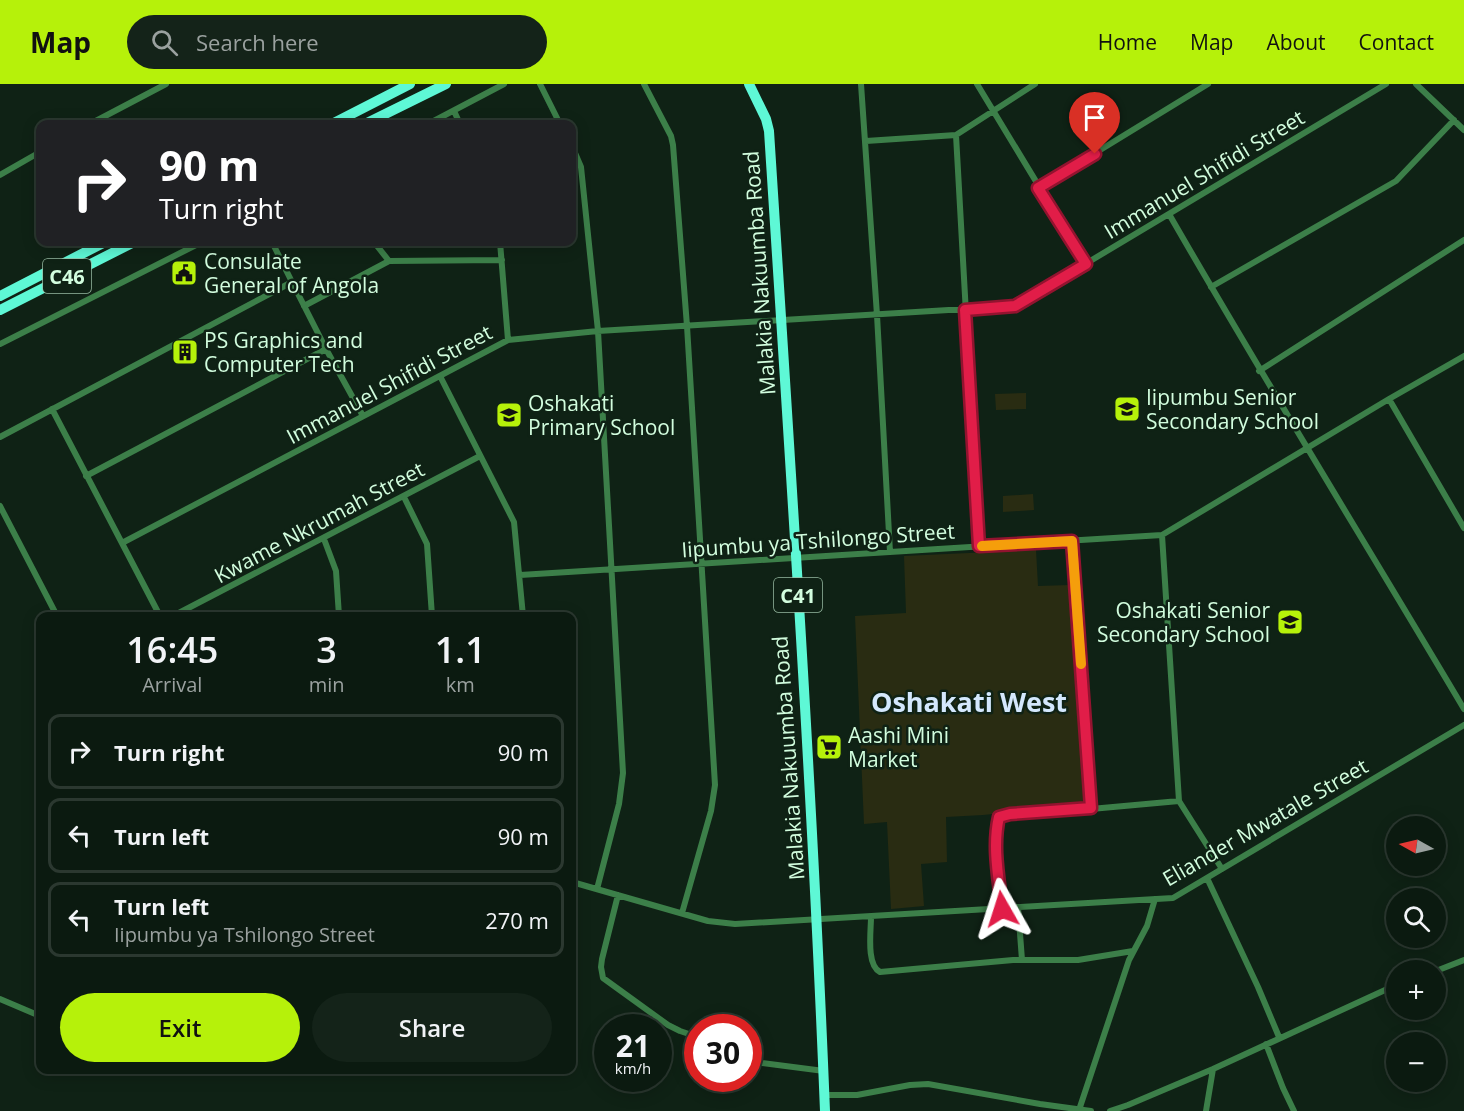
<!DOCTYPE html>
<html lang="en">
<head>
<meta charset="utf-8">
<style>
	:root { --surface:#0b1a10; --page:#142319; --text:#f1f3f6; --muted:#9aa19f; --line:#2b3830; --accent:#b6f10a }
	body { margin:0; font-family:"Open Sans",sans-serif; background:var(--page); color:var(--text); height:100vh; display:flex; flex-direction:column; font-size:22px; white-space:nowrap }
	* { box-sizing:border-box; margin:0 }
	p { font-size:20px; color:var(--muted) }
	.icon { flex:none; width:33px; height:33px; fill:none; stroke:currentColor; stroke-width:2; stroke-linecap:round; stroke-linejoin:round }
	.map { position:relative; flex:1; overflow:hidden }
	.side { position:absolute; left:36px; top:528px; width:540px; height:462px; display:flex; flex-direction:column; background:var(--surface); border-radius:12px; box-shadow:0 3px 15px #0003,0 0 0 2px var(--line) }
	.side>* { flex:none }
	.top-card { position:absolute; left:36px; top:36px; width:540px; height:126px; border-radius:12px; box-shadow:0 3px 15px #0003,0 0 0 2px var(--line); background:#202124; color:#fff; overflow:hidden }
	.needle { width:39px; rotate:278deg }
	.tools { position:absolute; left:1386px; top:732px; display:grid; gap:12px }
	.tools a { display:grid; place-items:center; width:60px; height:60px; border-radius:50%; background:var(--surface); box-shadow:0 3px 15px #0003,0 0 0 2px var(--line); font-size:30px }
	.speed { position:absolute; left:594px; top:930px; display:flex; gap:12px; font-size:30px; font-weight:700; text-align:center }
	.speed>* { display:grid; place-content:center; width:78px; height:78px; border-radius:50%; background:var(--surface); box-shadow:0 3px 15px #0003,0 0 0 2px var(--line); line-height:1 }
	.speed small { font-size:15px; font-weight:400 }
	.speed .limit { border:9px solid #d22; background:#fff; color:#111 }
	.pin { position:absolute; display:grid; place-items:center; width:51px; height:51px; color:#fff; margin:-62px -26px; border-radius:50% 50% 50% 0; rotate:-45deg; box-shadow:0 0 6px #0007 }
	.pin .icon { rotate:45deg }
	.me { position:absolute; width:66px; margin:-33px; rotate:354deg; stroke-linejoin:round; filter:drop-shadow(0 0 4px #0008) }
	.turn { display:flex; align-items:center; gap:21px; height:126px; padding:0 24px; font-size:27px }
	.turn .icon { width:78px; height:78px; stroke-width:2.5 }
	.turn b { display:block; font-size:42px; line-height:51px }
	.eta { display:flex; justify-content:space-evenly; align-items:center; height:102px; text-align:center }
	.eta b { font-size:36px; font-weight:600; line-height:42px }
	.primary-button { display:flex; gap:12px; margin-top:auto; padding:12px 24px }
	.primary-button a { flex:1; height:69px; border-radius:36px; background:var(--accent); color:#111; font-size:24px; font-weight:600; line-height:69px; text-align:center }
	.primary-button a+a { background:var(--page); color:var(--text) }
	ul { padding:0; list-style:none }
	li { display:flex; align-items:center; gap:18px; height:75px; margin:0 12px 9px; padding:0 12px; border:3px solid var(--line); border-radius:12px }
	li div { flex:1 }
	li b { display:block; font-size:22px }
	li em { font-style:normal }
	header { display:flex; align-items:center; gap:36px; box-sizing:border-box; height:84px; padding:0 30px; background:var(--accent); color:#111 }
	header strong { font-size:28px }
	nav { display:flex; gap:33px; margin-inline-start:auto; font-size:21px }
	.search { width:420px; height:54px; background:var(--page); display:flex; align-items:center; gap:15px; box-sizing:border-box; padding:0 21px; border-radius:33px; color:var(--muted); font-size:22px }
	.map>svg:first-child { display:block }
	.green { fill:#292c12 }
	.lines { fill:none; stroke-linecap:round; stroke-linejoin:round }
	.street { stroke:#3c7f49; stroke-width:6 }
	.primary { stroke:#5ef8d6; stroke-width:10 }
	.route-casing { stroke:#92132f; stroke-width:15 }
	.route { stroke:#e11d48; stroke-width:10 }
	.slow { stroke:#f59e0b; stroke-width:10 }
	.labels { text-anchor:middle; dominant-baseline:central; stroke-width:5; stroke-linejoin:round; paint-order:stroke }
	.shield { fill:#0f2215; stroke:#98bba2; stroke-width:1.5 }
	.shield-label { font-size:20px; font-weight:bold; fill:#d2fdde }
	.street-label { font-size:21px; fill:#d2fdde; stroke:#0f2215 }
	.poi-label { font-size:21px; fill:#d2fdde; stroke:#0f2215; text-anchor:start }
	.district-label { font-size:27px; font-weight:bold; fill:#d4e8fd; stroke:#0f2215 }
</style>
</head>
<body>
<header>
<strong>Map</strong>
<div class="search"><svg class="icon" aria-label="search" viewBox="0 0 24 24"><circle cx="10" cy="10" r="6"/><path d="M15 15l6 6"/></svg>Search here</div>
<nav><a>Home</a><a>Map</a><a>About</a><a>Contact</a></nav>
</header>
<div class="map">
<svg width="1464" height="1027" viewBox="0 0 1464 1027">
	<rect width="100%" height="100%" fill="#0f2215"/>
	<path class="green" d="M 1026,309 L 1026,325 L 996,326 L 995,310 Z
		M 1033,410 L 1034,426 L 1003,428 L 1003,412 Z
		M 1036,466 L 1038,502 L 1070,501 L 1084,721 L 983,731 L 946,733 L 947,778 L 921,780 L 924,822 L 891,825 L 887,738 L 864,740 L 855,532 L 906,529 L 904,472 Z"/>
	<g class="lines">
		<path class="street" d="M 540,0 L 560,40
			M 644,0 L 671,52 L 673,61 L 687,242 L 715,701 L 711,727 L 682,829
			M 861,0 L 877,231 L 890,468
			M 977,0 L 1086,180
			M 1416,0 L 1464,46
			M 454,27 L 460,40
			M 90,40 L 166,0
			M 428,40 L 504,0
			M 866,57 L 956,51
			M 572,62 L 581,83 L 598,247 L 623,689 L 619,720 L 597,805
			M 0,91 L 40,68
			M 1038,104 L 1208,0
			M 1169,130 C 1265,297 1366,460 1464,625
			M 272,158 L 292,198
			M 374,158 L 389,177 L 502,176
			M 500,158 L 508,256
			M 1211,203 L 1396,97 L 1454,36
			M 304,222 L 389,177
			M 0,260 L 202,158
			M 1259,287 L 1464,156
			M 440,292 L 514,438 L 523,532
			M 1389,315 L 1464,444
			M 52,325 L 160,532
			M 0,353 L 292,198 L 326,265 L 363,332
			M 86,392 L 326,265
			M 404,413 L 427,460 L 432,532
			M 0,422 L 57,532
			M 1162,451 L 1179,717 L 1222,785
			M 324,455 L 336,487 L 339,532
			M 1072,457 L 1091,725 L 1179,717
			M 122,459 L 508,256 L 598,247 L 1015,222 L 1386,0
			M 979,462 L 956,51 L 1035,0
			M 520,491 L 1162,451 L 1389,315 L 1464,272
			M 173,532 L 480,372
			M 1207,794 L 1258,903 L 1279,953
			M 572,798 L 708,837 L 735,840 L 1173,814 L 1464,641
			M 618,811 L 602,875 L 601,883 L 603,894 L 668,941 L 680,947 L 698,953
			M 1018,823 L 1022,876
			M 1002,825 C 999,794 993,763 999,733 L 1010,730 L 1091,725
			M 871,833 C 871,847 866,881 880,888 L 1013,876 L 1078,876 L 1133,867
			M 1436,887 L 1464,876
			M 0,915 L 40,932
			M 1266,960 L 1283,1004 L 1294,1027
			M 748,971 L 762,979 L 824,987
			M 825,1011 L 857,1011 L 910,1001 L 928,1000 L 1040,1020 L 1091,1027
			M 1079,1026 L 1129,876 L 1147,842 L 1155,815
			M 1110,1027 L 1128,1021 L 1213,985 L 1396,901
			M 1206,1027 L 1213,985"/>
		<path class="primary" d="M 749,0 L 766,35 L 769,47 C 790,374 812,700 825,1027
			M 332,40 L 410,0
			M 365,40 L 446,0
			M 0,212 L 105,158
			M 0,226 L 134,158"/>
	</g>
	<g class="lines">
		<defs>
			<path id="route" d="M 1002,825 C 999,795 992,763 999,733 L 1010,730 L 1091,724 L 1072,457 L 979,462 L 965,226 L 1015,222 L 1086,180 L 1038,104 L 1095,70"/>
		</defs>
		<use href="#route" class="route-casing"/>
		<use href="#route" class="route"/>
		<path class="slow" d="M 982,462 L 1072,457 L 1081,580"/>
	</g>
	<defs>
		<symbol id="civic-square" viewBox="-11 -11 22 22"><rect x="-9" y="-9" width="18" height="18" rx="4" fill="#b6f10a" stroke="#0f2215"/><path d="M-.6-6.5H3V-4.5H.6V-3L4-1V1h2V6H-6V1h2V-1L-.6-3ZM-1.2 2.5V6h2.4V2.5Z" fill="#111"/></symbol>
		<symbol id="building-square" viewBox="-11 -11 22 22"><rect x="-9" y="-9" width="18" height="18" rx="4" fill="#b6f10a" stroke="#0f2215"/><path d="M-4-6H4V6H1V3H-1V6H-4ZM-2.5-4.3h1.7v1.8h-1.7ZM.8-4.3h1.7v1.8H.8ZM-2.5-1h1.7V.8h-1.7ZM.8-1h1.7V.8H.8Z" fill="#111"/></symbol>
		<symbol id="school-square" viewBox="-11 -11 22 22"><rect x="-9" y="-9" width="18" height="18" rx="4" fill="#b6f10a" stroke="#0f2215"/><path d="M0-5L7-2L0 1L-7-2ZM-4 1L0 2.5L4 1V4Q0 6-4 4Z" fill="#111"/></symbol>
		<symbol id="supermarket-square" viewBox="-11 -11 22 22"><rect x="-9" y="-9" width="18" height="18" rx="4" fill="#b6f10a" stroke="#0f2215"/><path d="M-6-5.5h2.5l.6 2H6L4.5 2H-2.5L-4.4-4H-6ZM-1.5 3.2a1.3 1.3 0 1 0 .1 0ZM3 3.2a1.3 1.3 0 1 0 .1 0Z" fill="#111"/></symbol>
	</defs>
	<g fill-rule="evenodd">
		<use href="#civic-square" x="169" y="174" width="30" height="30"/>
		<use href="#building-square" x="170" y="253" width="30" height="30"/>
		<use href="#school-square" x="1112" y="310" width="30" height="30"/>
		<use href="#school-square" x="494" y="316" width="30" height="30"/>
		<use href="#school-square" x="1275" y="523" width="30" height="30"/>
		<use href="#supermarket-square" x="814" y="648" width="30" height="30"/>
	</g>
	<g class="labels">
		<g class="shield">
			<rect x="43" y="175" width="48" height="34" rx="4.5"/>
			<rect x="774" y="494" width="48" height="34" rx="4.5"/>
		</g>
		<g class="shield-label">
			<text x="67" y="192">C46</text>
			<text x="798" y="511">C41</text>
		</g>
		<g class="street-label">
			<text transform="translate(1204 90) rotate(-31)">Immanuel Shifidi Street</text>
			<text transform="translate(759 189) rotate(-94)">Malakia Nakuumba Road</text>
			<text transform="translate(389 300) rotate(-28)">Immanuel Shifidi Street</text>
			<text transform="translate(319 438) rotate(-28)">Kwame Nkrumah Street</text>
			<text transform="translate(818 456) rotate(-4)">Iipumbu ya Tshilongo Street</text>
			<text transform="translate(788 674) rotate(-94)">Malakia Nakuumba Road</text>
			<text transform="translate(1265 738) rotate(-30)">Eliander Mwatale Street</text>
		</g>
		<g class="poi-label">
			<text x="204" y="177">Consulate<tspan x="204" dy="24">General of Angola</tspan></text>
			<text x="204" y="256">PS Graphics and<tspan x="204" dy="24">Computer Tech</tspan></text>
			<text x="1146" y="313">Iipumbu Senior<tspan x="1146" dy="24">Secondary School</tspan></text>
			<text x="528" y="319">Oshakati<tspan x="528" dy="24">Primary School</tspan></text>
			<text x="1270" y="526" text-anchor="end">Oshakati Senior<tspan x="1270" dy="24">Secondary School</tspan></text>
			<text x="848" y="651">Aashi Mini<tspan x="848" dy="24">Market</tspan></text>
		</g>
		<g class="district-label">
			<text x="969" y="617">Oshakati West</text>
		</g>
	</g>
</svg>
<div class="tools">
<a><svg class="needle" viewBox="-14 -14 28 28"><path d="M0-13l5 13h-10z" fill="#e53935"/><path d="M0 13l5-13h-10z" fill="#9aa19f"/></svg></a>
<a><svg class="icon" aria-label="search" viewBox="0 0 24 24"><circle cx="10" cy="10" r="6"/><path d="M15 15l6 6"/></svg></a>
<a>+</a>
<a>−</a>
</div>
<div class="speed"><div>21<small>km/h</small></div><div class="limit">30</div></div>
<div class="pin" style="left:1095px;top:70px;background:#d93025"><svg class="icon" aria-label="arrive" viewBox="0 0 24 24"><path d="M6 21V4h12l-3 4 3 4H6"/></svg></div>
<svg class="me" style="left:1002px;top:825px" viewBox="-20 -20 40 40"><path d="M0-17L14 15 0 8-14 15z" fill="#e11d48" stroke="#fff" stroke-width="4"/></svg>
<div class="top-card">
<div class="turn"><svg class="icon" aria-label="right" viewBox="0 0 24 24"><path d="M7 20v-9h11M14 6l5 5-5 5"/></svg><div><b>90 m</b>Turn right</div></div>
</div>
<section class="side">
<div class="eta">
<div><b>16:45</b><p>Arrival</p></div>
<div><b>3</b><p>min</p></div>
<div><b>1.1</b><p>km</p></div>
</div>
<ul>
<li><svg class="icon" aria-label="right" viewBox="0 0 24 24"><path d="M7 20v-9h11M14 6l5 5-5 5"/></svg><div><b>Turn right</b></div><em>90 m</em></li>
<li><svg class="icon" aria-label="left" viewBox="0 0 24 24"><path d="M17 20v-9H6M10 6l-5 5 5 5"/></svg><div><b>Turn left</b></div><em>90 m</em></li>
<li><svg class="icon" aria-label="left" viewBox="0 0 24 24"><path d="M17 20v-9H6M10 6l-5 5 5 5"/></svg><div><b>Turn left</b><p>Iipumbu ya Tshilongo Street</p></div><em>270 m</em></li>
</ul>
<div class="primary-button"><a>Exit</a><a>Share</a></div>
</section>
</div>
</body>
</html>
